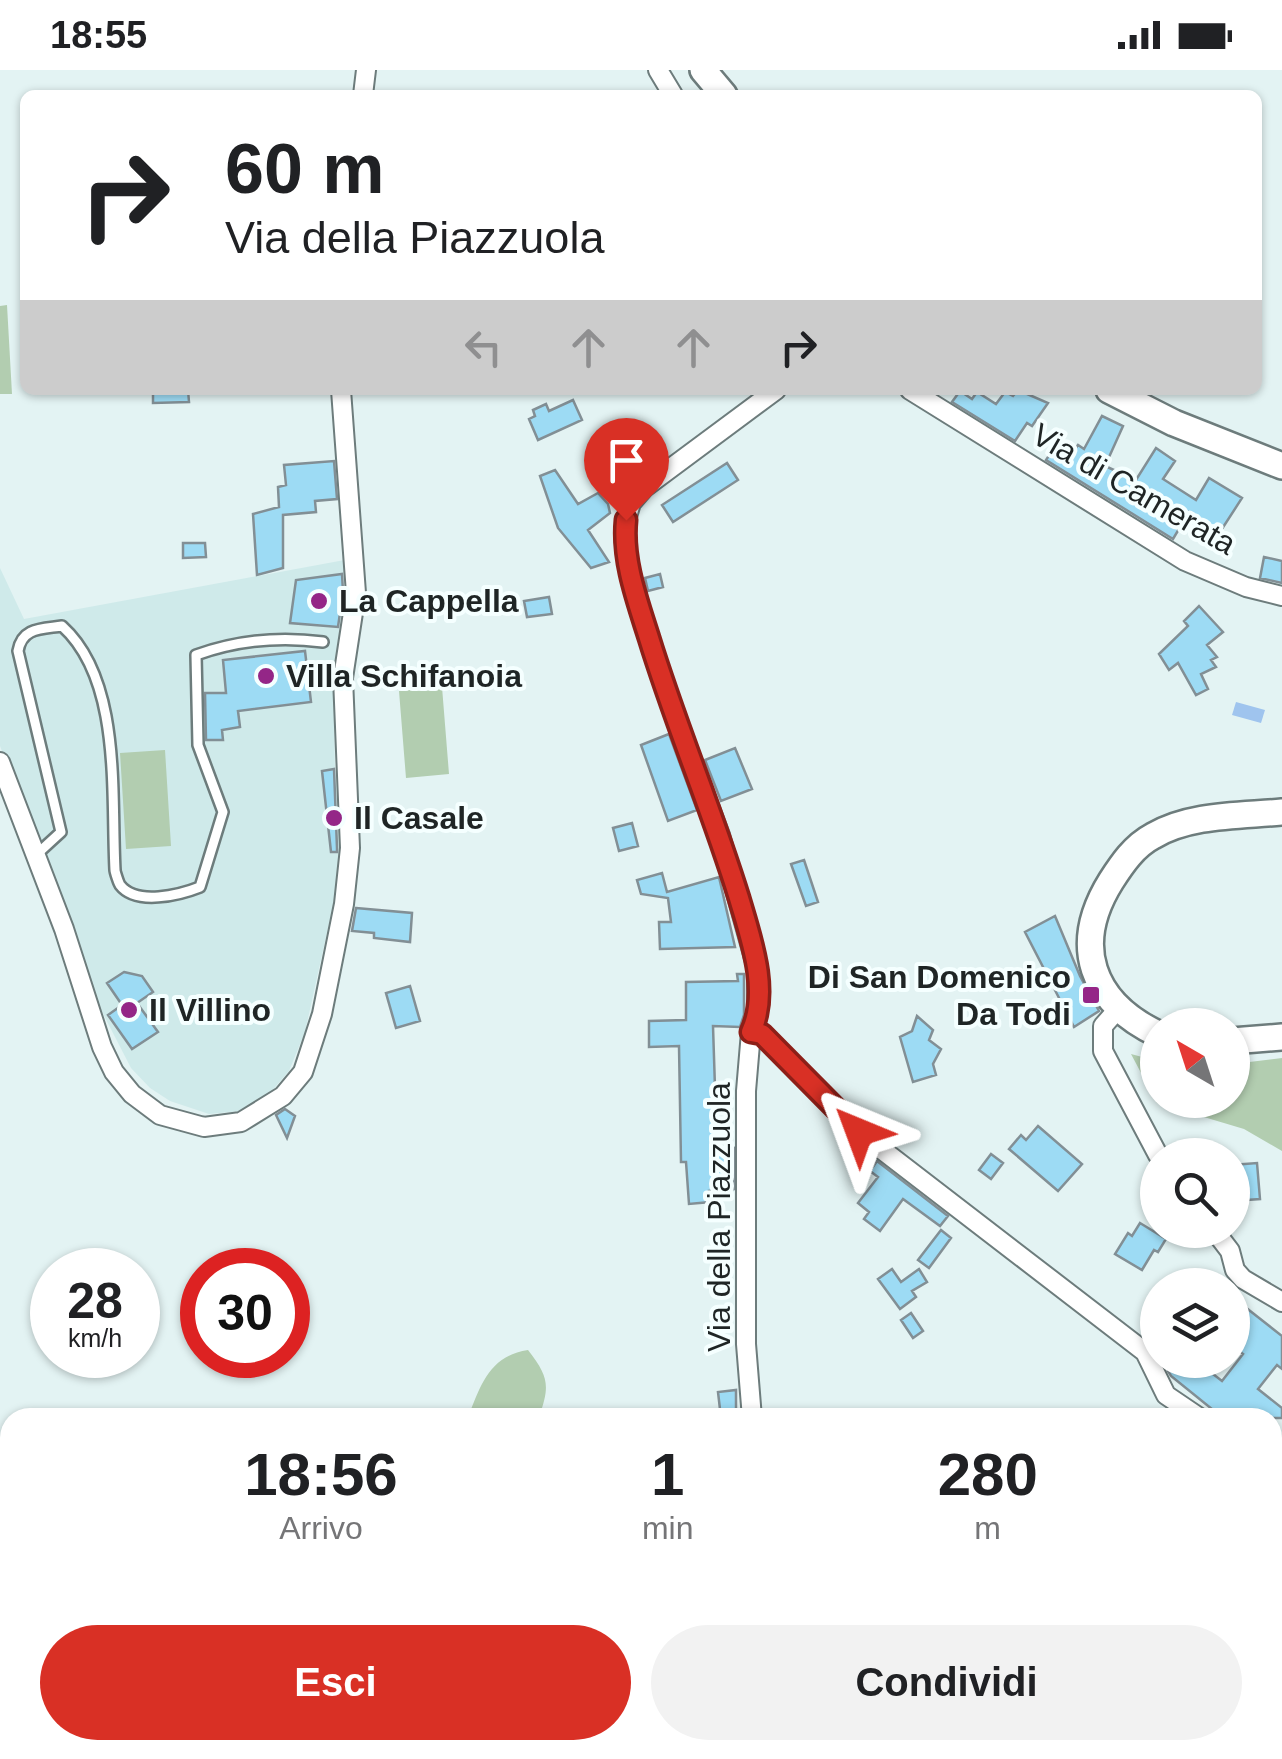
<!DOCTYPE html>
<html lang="it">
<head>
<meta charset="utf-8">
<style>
	:root { --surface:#fff; --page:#f2f2f2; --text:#202124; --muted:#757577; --accent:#d93025 }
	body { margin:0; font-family:Helvetica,sans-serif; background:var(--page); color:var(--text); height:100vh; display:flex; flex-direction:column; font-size:38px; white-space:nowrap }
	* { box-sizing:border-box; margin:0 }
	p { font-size:32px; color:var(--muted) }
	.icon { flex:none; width:55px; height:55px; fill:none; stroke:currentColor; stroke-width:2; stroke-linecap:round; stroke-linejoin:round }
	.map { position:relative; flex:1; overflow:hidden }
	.sheet { position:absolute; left:0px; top:1338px; width:1282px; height:352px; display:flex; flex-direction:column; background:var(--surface); border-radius:30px 30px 0 0; box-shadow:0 2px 8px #0004 }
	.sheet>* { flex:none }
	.guide { position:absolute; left:20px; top:20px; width:1242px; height:305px; border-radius:15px; box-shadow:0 2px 8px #0004; background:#fff; color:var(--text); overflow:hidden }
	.needle { width:65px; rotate:321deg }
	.buttons { position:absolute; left:1140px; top:938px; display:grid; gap:20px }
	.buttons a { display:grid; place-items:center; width:110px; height:110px; border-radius:50%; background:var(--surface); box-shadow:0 2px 8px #0004; font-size:50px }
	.speed { position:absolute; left:30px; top:1178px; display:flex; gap:20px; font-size:50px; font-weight:700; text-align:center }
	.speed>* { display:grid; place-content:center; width:130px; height:130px; border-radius:50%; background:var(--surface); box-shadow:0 2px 8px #0004; line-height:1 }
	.speed small { font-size:25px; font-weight:400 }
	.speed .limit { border:15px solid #d22; background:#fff; color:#111 }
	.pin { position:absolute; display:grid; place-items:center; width:85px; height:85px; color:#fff; margin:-102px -42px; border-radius:50% 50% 50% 0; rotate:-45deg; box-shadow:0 0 10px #0007 }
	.pin .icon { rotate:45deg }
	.me { position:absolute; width:110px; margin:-55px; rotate:316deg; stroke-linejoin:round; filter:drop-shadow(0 0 8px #0008) }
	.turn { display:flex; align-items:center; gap:35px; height:210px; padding:0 40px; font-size:45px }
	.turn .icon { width:130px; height:130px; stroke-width:2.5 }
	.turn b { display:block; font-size:70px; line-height:85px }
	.lanes { display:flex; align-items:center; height:95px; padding:0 40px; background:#0003; justify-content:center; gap:50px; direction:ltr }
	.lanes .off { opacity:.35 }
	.eta { display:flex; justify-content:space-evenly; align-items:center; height:170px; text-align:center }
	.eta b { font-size:60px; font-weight:600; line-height:70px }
	.primary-button { display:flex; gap:20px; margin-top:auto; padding:20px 40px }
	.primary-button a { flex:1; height:115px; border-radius:60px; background:var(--accent); color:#fff; font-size:40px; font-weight:600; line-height:115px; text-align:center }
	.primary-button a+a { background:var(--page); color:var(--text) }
	.status { display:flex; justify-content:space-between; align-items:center; height:70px; padding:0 50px; background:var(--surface); direction:ltr }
	.status svg { height:28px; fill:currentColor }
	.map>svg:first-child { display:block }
	.built { fill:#cfeaea }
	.green { fill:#b2cdb0 }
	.water { fill:#9fc4ee }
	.building { fill:#9ddbf4; stroke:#828f95; stroke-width:2.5 }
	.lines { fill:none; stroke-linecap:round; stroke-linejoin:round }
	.service-casing { stroke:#6d7c7c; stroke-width:14 }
	.minor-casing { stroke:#6d7c7c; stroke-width:22 }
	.secondary-casing { stroke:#6d7c7c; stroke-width:30 }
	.service { stroke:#fff; stroke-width:9 }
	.minor { stroke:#fff; stroke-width:18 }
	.secondary { stroke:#fff; stroke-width:25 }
	.route-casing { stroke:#8d1f18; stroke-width:25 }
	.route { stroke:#d93025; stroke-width:18 }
	.poi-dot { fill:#942687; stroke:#f5ffff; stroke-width:4 }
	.labels { text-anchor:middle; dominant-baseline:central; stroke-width:8; stroke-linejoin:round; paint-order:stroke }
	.street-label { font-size:32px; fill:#1f2525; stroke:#f5ffff }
	.poi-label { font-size:32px; font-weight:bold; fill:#1f2525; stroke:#f5ffff; text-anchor:start }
</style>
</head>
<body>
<div class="status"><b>18:55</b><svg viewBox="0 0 49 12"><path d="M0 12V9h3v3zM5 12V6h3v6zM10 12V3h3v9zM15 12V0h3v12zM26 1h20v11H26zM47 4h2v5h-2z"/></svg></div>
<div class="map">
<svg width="1282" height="1689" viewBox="0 0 1282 1689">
	<rect width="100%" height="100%" fill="#e3f3f3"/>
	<path class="built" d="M 350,489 L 333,604 L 335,699 L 345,781 L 305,962 L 289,1001 L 264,1030 L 241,1041 L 209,1044 L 170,1031 L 150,1018 L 131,998 L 98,934 L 0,676 L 0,498 L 24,549 Z"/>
	<path class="green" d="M 7,235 L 12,324 L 0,324 L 0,236 Z
		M 442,617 L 449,704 L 406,708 L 399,621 Z
		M 165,680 L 171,776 L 126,779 L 120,683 Z
		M 1131,984 L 1157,991 L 1158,1030 L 1232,1030 L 1233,994 L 1282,988 L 1282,1081 L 1244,1059 L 1157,1033 Z
		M 528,1280 C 549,1307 550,1316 539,1347 L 468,1347 C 481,1315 489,1286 528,1280 Z
		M 470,1680 L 769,1680 L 772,1689 L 461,1689 Z"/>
	<path class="water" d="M 1236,632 L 1265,640 L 1261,653 L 1232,645 Z"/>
	<path class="building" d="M 153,320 L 188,320 L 189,332 L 153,333 Z
		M 1018,320 L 1048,333 L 1032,356 L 1027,353 L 1015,371 L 952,332 L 960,321 L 972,329 L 977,322 L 996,334 L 1005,322 L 1013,326 Z
		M 573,330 L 582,350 L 538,370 L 529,349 L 535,346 L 533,340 L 546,334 L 549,341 Z
		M 1102,346 L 1123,356 L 1105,396 L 1136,410 L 1156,378 L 1175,391 L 1163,409 L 1196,430 L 1209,408 L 1242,428 L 1220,462 L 1189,442 L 1173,469 L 1046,390 L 1059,370 L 1075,379 L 1078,375 L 1084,379 Z
		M 334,391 L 337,429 L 315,431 L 316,442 L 283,445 L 283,498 L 257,505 L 253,444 L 279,437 L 278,417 L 286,415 L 284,395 Z
		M 727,393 L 738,410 L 673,452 L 662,435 Z
		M 555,400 L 578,434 L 598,423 L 608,434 L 610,443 L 588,460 L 609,492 L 591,498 L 558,458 L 540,406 Z
		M 183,473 L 205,473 L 206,487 L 183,488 Z
		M 1264,487 L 1282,491 L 1282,513 L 1260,508 Z
		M 342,504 L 343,522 L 338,557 L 290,553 L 296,510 Z
		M 660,504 L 663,517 L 648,521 L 645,508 Z
		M 549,527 L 552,544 L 527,547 L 524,531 Z
		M 1199,536 L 1223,562 L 1207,575 L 1217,587 L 1211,590 L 1216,597 L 1201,604 L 1208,619 L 1196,625 L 1178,593 L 1169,600 L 1159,584 L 1188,556 L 1184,551 Z
		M 305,581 L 311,632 L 238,641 L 240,657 L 222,660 L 223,670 L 206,670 L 205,623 L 226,623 L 223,590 Z
		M 669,664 L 697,740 L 668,751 L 641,675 Z
		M 735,678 L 752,719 L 721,731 L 705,690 Z
		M 334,699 L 337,778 L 337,782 L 331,782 L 322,701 Z
		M 632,753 L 638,776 L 619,781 L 613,758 Z
		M 804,790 L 818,832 L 806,836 L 791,794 Z
		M 662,803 L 667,822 L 719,807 L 735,877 L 660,879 L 659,852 L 671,852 L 668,828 L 641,824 L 637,810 Z
		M 356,838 L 412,843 L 410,872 L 374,868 L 374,863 L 352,861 Z
		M 1055,846 L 1080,906 L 1099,941 L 1074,957 L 1025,862 Z
		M 124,902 L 142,906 L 153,922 L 137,933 L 158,962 L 132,979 L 108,945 L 122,935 L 107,913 Z
		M 737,904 L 744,904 L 744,945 L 740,957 L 713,956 L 717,1080 L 734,1078 L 734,1119 L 709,1121 L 710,1132 L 689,1134 L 686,1092 L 681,1092 L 679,976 L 649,977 L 649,951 L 686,950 L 686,912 L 738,911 Z
		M 410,916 L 420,951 L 396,958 L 386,923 Z
		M 917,946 L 933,960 L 929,970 L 941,979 L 933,994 L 936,1005 L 913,1012 L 900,967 L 912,961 Z
		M 285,1039 L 295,1046 L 287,1068 L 276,1045 Z
		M 1038,1056 L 1082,1094 L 1058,1121 L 1009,1079 L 1021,1065 L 1026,1070 Z
		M 991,1084 L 1003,1093 L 991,1109 L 979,1100 Z
		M 877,1091 L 948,1146 L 940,1156 L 903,1129 L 880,1161 L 864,1149 L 869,1142 L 858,1133 L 878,1107 L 870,1101 Z
		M 1257,1093 L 1260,1129 L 1233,1131 L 1232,1095 Z
		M 1140,1153 L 1166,1169 L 1158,1182 L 1154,1180 L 1142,1200 L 1115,1184 L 1128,1163 L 1132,1166 Z
		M 941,1160 L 951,1168 L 929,1198 L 918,1190 Z
		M 892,1199 L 901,1212 L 919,1199 L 927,1212 L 912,1221 L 916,1227 L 900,1239 L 878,1209 Z
		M 1240,1233 L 1282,1266 L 1282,1299 L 1277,1295 L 1258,1319 L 1282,1338 L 1282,1348 L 1223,1348 L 1171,1306 L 1168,1301 L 1176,1290 L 1195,1290 L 1222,1311 L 1243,1284 L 1232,1276 L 1232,1243 Z
		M 911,1243 L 923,1261 L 913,1268 L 901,1250 Z
		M 736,1320 L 736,1348 L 721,1348 L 718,1322 Z"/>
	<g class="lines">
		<defs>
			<path id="service" d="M 37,784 L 61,762 L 18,581 C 22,557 42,559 62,556 C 122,610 111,724 115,800 C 115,802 119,814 120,815 C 136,836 180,825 200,817 L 223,742 L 198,675 L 196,585 C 238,570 279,566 323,572
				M 0,1480 L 10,1500
				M 1,1689 L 10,1662"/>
			<path id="minor" d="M 658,0 L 673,25
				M 363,25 L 366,0
				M 910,320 L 1185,491 L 1246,517 L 1282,526
				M 0,692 L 64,859 L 102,977 L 114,1002 L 132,1024 L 160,1045 L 204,1057 L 241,1052 L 283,1026 L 303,1002 L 322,944 L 344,834 L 350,778 L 343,608 L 356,523 L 341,320
				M 1118,939 L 1103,956 L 1103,981 L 1158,1085
				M 751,962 L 762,964 L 859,1062 L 1145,1282 L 1166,1325 L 1200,1348
				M 1214,1160 L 1230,1181 L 1235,1200 L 1243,1209 L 1282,1232
				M 752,1348 L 746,1274 L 746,1021 L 751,962 L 757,948 L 757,899 L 720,765 L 665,618 L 631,509 L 624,467 L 626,450 L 631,433 L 644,418 L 776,320
				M 1272,1389 L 1282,1399
				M 868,1680 L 871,1689
				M 672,1689 L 674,1680"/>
			<path id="secondary" d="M 703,0 L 724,25
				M 1109,320 L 1174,353 L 1282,396
				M 1158,964 C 1091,932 1071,875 1111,811 C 1122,794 1134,776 1153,766 C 1190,744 1240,746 1282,742
				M 1232,971 L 1282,967"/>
		</defs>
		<use href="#service" class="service-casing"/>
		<use href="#minor" class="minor-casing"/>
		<use href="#secondary" class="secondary-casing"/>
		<use href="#service" class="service"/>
		<use href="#minor" class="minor"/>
		<use href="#secondary" class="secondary"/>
	</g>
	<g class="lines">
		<defs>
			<path id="route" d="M 626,450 C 622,490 637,530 649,568 C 676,656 712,740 739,828 C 751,869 770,921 751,962 L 762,964 L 859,1062"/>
		</defs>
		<use href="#route" class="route-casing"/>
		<use href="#route" class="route"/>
	</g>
	<g class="poi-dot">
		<circle cx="319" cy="531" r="10"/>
		<circle cx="266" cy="606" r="10"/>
		<circle cx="334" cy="748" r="10"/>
		<rect x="1081" y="915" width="20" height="20" rx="5"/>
		<circle cx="129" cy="940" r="10"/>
	</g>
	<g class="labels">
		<g class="street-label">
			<text transform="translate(1134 419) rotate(30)">Via di Camerata</text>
			<text transform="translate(719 1147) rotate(-90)">Via della Piazzuola</text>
		</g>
		<g class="poi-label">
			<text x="339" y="531">La Cappella</text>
			<text x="286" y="606">Villa Schifanoia</text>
			<text x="354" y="748">Il Casale</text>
			<text x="1071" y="907" text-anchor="end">Di San Domenico<tspan x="1071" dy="37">Da Todi</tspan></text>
			<text x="149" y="940">Il Villino</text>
		</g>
	</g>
</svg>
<div class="buttons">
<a><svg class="needle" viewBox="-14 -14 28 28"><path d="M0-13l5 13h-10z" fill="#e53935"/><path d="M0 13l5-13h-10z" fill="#757577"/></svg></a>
<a><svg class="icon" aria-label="search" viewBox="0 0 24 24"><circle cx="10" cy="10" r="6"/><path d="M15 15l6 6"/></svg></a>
<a><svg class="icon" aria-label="layers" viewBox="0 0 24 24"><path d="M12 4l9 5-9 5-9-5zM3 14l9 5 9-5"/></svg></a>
</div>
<div class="speed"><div>28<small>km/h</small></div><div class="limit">30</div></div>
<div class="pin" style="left:626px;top:450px;background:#d93025"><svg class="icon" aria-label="arrive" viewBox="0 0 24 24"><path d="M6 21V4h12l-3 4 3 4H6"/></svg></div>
<svg class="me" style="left:859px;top:1062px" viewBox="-20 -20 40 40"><path d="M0-17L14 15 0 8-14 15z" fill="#d93025" stroke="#fff" stroke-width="4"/></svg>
<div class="guide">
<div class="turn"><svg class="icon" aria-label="right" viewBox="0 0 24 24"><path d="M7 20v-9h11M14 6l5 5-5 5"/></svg><div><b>60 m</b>Via della Piazzuola</div></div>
<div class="lanes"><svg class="icon off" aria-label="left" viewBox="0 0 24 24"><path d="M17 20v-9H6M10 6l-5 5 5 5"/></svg><svg class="icon off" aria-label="ahead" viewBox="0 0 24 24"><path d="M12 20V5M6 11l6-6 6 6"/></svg><svg class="icon off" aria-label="ahead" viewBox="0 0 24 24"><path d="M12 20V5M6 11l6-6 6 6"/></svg><svg class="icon" aria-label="right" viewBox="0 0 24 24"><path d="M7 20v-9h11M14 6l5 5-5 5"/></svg></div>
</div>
<section class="sheet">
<div class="eta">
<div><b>18:56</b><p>Arrivo</p></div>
<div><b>1</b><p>min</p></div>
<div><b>280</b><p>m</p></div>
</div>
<div class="primary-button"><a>Esci</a><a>Condividi</a></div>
</section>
</div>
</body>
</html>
